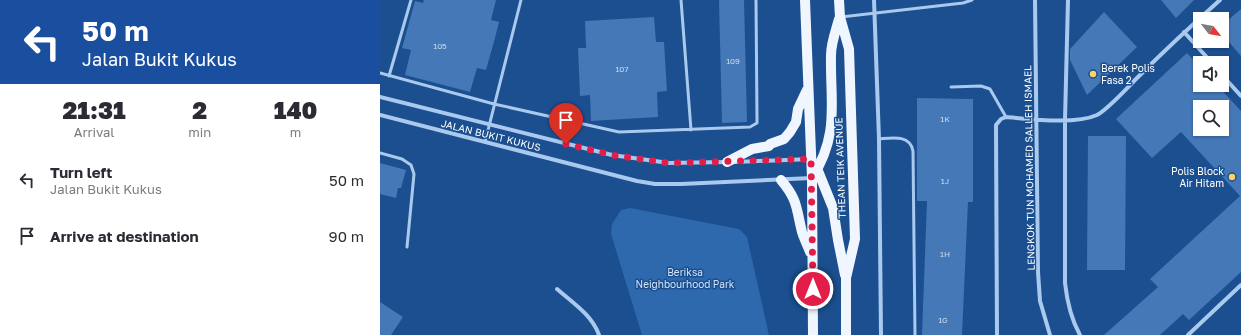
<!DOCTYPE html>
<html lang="en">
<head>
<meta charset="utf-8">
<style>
	:root { --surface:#fff; --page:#f7f7f7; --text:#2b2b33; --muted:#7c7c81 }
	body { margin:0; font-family:"Golos Text",sans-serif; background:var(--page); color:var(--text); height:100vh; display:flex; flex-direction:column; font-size:15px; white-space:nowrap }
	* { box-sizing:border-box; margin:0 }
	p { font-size:13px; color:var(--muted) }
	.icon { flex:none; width:22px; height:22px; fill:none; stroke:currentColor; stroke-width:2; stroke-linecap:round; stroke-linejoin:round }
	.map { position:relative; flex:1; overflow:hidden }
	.drawer { display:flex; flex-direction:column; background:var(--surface); width:380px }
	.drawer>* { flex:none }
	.banner { background:#1a4fa0; color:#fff; overflow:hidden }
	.needle { width:26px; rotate:121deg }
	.controls { position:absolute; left:813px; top:12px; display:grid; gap:8px }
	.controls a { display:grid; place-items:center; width:36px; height:36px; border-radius:0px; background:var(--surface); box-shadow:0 1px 3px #0004; font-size:20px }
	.pin { position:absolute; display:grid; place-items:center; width:34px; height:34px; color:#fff; margin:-41px -17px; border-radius:50% 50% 50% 0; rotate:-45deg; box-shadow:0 0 4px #0007 }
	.pin .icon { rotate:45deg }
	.me { position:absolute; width:44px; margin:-22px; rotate:0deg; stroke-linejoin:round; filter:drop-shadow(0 0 3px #0008) }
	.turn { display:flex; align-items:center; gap:14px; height:84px; padding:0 16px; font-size:18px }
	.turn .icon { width:52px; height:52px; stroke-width:2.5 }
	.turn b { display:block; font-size:28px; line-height:34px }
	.eta { display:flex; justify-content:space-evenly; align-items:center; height:68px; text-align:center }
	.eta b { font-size:24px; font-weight:800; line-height:28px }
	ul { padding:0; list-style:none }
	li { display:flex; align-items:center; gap:12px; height:56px; padding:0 16px }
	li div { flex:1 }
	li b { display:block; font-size:15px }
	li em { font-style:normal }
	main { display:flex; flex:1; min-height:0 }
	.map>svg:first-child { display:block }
	.green { fill:#2e69ad }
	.building { fill:#4478b7; fill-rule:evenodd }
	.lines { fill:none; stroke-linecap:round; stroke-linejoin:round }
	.service { stroke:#a9c9ee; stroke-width:3 }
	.minor { stroke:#a9c9ee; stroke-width:4 }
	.primary { stroke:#f0f6ff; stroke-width:10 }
	.route { stroke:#e11d48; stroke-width:7; stroke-dasharray:0 12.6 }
	.poi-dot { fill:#ffd166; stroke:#1b4f8f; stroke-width:1.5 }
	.labels { text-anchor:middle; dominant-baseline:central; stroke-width:3; stroke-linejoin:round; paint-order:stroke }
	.number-label { font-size:8px; fill:#d0dded }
	.poi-label { font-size:10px; fill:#fff; stroke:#1b4f8f; text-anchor:start }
	.street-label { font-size:10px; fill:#fff; stroke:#1b4f8f }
	.park-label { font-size:10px; fill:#cfe3fa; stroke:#1b4f8f }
</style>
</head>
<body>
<main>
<section class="drawer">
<div class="banner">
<div class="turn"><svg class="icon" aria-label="left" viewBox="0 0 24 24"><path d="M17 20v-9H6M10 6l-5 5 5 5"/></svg><div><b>50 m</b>Jalan Bukit Kukus</div></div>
</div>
<div class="eta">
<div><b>21:31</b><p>Arrival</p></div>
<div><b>2</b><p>min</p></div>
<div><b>140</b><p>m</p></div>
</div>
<ul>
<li><svg class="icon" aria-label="left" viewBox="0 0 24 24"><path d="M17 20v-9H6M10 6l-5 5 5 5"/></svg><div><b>Turn left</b><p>Jalan Bukit Kukus</p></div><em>50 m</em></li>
<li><svg class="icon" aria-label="arrive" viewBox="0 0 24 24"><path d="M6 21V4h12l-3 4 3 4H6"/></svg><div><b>Arrive at destination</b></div><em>90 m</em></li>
</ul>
</section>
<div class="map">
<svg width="861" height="335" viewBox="0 0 861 335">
	<rect width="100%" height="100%" fill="#1b4f8f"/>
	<path class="green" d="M 250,208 L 359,229 L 367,237 L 389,335 L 262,335 L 231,234 L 232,224 L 241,210 Z"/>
	<path class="building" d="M 44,0 L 116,0 L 111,20 L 119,22 L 115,38 L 106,70 L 97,68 L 90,92 L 25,75 L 31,50 L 22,48 L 35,1 L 43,3 Z
		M 339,0 L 364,0 L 367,122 L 342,123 Z
		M 781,0 L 814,0 L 796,18 Z
		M 861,9 L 861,56 L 842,34 L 842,25 Z
		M 724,12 L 757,47 L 707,95 L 690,60 L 690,49 Z
		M 274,17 L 276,42 L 284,42 L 287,91 L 277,92 L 278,117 L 211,121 L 210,95 L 200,96 L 198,48 L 206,48 L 205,21 Z
		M 807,53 L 820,67 L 820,85 L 837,85 L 861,111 L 861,272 L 809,320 L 803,314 L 780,335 L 724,335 L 778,287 L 770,279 L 860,196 L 801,132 L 772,158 L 736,119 ZM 820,107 L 842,107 L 842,129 L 820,129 Z
		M 537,98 L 593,99 L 593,202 L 588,202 L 582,335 L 542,335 L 547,201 L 537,201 Z
		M 708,136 L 746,136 L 745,270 L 707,270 Z
		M 0,163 L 26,170 L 21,188 L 18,188 L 16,198 L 0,194 Z
		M 0,302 L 23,317 L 11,335 L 0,335 Z"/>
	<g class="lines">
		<path class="service" d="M 301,0 L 311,130
			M 461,17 L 583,3 L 592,0
			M 0,73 L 114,104 L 239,132 L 370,127 L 377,123 L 377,119 L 376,0
			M 9,76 L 31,0
			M 571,87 L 601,86 L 610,89 L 626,117
			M 499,139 C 511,138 530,134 533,151 L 535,335
			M 105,142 L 141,0
			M 0,153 L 22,159 L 31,165 L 34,174 L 27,247"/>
		<path class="minor" d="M 494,0 L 499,139 L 501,335
			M 655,0 L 658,272 L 660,301 L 670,335
			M 688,0 L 685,120 L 685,283 C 687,301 691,319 700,335
			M 804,32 L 832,63
			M 842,75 L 861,96
			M 0,97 L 232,155 L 289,163 L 346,162
			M 0,115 L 257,181 L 275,184 L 301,184 L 432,178
			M 355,162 L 431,159
			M 177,289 C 193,303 212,315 219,335
			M 617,335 L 616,125 L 621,119 L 626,117 C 650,119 695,125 717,115 C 728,109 748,87 757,78 C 784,51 812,25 840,0
			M 808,335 L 861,285"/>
		<path class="primary" d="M 425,0 L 432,178 L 433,335
			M 459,0 L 460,17 L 469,49 L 475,239 L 466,278 L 466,335
			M 347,162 L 372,149 L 389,146 L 390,144 L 404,139 L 410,132 L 416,122 L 418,109 L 427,90
			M 436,166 L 453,208 L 458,240 L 465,275
			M 432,178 C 460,134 450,103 451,55 C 451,43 456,30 459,19
			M 401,180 C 418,200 416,208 422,232 C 424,239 428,246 430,252"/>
	</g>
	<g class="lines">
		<path class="route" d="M 186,144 L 232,155 L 289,163 L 431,159 L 433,289"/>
	</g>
	<g class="poi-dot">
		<circle cx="713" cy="74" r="4"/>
		<circle cx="852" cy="177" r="4"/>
	</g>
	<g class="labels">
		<g class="number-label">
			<text x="60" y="46">105</text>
			<text x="353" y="61">109</text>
			<text x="242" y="69">107</text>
			<text x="565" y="119">1K</text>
			<text x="565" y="181">1J</text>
			<text x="565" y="254">1H</text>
			<text x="563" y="320">1G</text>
		</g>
		<g class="poi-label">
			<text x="721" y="68">Berek Polis<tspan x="721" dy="12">Fasa 2</tspan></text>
			<text x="844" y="171" text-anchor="end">Polis Block<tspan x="844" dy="12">Air Hitam</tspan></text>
		</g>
		<g class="street-label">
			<text transform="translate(111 135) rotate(14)">JALAN BUKIT KUKUS</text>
			<text transform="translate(460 168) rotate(-92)">THEAN TEIK AVENUE</text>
			<text transform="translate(649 168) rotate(-91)">LENGKOK TUN MOHAMED SALLEH ISMAEL</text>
		</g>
		<g class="park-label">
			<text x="305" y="272">Beriksa<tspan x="305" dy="12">Neighbourhood Park</tspan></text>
		</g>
	</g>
</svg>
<div class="controls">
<a><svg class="needle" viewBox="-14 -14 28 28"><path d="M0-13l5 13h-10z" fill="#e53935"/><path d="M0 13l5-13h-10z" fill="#7c7c81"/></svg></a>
<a><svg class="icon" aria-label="sound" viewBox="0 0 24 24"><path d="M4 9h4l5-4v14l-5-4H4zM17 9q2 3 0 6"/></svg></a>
<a><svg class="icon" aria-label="search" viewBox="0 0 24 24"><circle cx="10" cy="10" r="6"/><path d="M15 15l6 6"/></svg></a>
</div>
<div class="pin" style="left:186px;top:144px;background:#d93025"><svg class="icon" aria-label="arrive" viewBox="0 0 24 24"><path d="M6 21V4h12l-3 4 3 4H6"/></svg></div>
<svg class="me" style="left:433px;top:289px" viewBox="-20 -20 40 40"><circle r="17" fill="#e11d48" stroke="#fff" stroke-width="3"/><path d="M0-11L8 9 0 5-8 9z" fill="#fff"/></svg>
</div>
</main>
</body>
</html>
